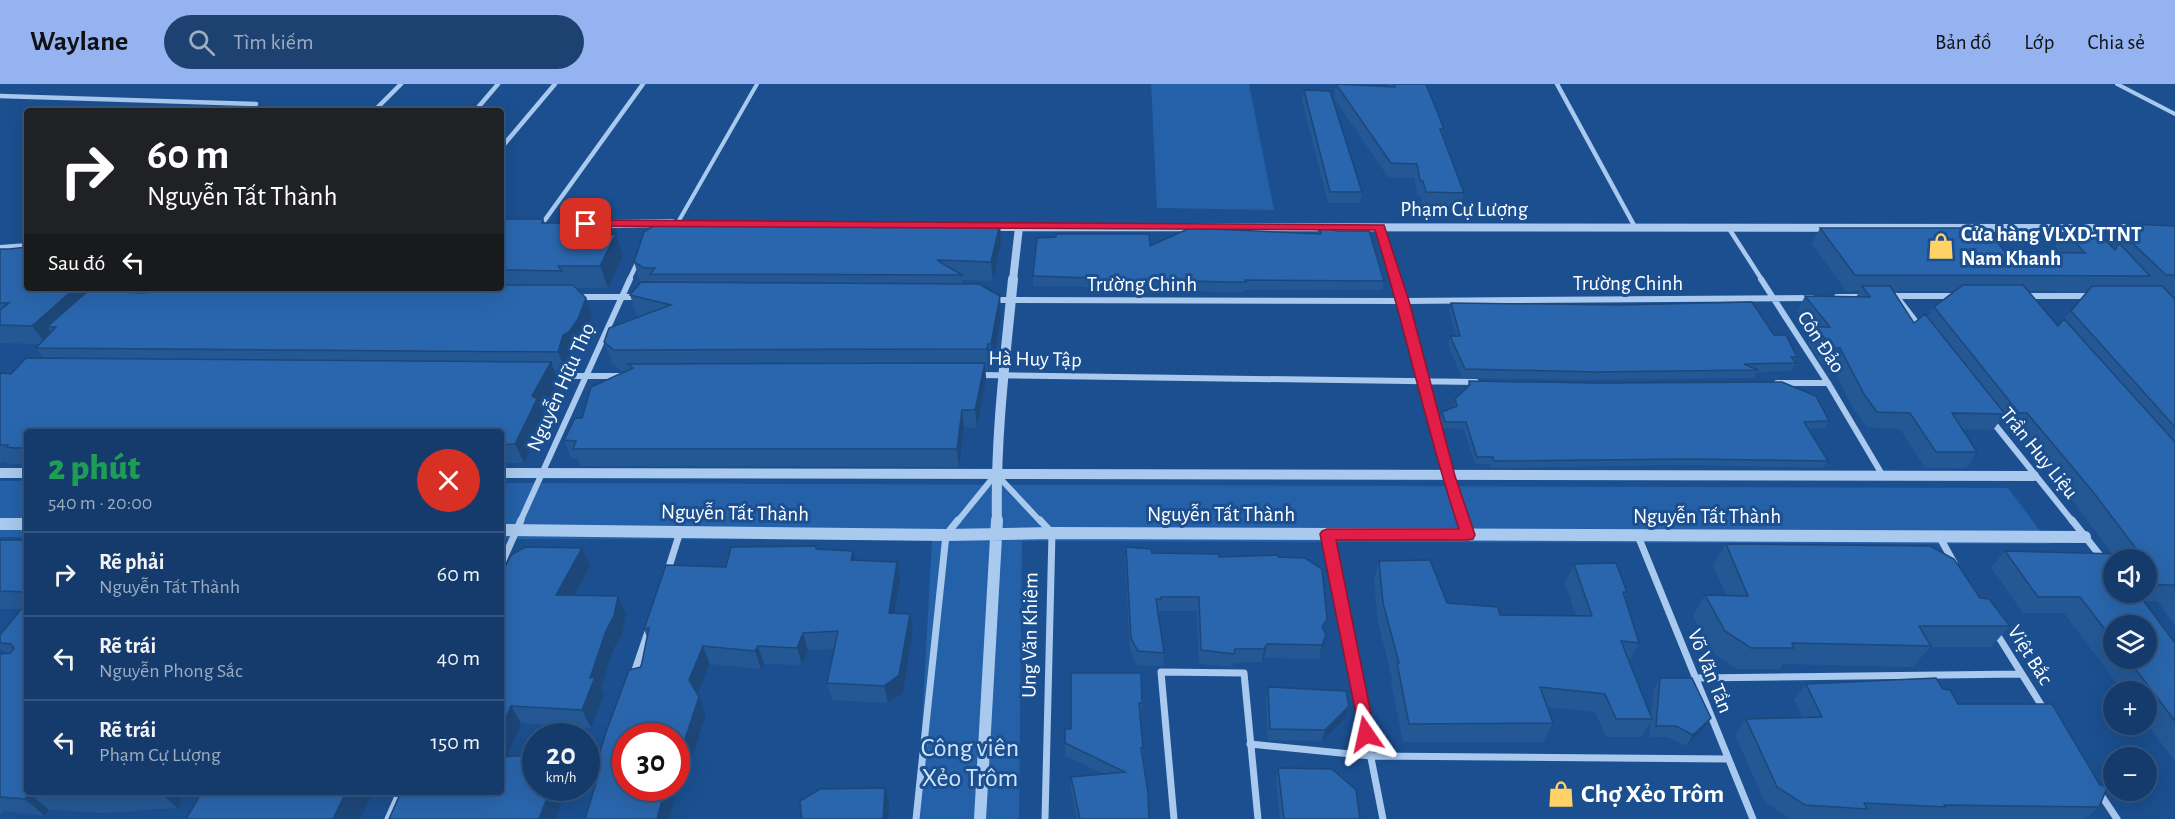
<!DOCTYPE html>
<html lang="vi">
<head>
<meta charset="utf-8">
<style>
	:root { --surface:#143b6b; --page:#1d4271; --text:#f1f3f6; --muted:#9dadc1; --line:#33557e; --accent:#95b2f1 }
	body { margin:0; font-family:"Alegreya Sans",sans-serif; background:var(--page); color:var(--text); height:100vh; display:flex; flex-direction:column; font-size:22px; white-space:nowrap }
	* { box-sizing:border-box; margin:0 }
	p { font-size:20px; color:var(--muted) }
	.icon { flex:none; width:33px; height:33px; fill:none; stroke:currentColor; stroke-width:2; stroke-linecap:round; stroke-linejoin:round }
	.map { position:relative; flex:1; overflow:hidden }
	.panel { position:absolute; left:24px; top:345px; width:480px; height:366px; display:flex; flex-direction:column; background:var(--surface); border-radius:6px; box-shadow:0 6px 24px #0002,0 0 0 2px var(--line) }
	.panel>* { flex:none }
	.top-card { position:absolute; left:24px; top:24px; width:480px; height:183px; border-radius:6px; box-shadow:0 6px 24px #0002,0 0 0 2px var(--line); background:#202124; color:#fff; overflow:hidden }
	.fabs { position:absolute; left:2103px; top:465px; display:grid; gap:12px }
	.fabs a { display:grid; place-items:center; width:54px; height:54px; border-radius:50%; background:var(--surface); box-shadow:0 6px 24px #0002,0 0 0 2px var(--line); font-size:30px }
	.speed { position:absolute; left:522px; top:639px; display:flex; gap:12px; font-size:30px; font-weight:700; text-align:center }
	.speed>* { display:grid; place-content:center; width:78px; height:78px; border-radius:50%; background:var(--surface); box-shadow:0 6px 24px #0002,0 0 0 2px var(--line); line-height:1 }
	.speed small { font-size:15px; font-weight:400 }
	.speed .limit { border:9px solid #d22; background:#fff; color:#111 }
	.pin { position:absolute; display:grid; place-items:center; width:51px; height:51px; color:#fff; margin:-26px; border-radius:12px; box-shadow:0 3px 9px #0006 }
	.me { position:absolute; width:66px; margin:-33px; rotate:349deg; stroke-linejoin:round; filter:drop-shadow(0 0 4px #0008) }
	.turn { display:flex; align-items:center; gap:21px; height:126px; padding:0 24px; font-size:27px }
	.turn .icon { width:78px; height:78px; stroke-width:2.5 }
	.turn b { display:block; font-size:42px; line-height:51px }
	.then { display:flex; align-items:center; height:57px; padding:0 24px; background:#0003; gap:12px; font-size:22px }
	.round { display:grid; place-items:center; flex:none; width:63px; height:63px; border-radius:32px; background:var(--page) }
	.head { display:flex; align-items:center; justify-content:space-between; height:102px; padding:0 24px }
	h1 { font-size:36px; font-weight:800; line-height:45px; color:#1e9e55 }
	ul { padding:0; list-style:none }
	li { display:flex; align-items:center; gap:18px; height:84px; padding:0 24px; border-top:2px solid var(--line) }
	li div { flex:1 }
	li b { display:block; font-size:22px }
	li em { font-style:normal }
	header { display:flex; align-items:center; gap:36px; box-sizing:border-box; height:84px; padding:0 30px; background:var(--accent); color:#111 }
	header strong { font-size:28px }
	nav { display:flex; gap:33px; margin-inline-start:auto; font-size:21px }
	.search { width:420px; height:54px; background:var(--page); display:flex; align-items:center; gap:15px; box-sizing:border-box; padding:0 21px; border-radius:33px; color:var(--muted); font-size:22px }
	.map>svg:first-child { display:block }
	.green { fill:#2461a8 }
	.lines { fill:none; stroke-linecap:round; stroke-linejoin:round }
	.service { stroke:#a9c9ee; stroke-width:4 }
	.minor-far2 { stroke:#a9c9ee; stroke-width:4.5 }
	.minor-far1 { stroke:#a9c9ee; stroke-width:6 }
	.minor { stroke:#a9c9ee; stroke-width:7 }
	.tertiary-far2 { stroke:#a9c9ee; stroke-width:8 }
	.tertiary-far1 { stroke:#a9c9ee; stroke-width:10 }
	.tertiary { stroke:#a9c9ee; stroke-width:12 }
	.wall { fill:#245895; fill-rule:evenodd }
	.shaded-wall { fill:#1d4779 }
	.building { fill:#2a66ad; stroke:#1d4779; stroke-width:1.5 }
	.route { fill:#e11d48; stroke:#92132f; stroke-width:1.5 }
	.labels { text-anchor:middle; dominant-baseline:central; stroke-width:6; stroke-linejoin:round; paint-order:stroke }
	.street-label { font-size:21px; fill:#fff; stroke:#1b4f8f }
	.poi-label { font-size:21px; font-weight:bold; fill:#fff; stroke:#1b4f8f; text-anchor:start }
	.near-park-label { font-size:26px; fill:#cfe3fa; stroke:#1b4f8f }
	.near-poi-label { font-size:26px; font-weight:bold; fill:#fff; stroke:#1b4f8f; text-anchor:start }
</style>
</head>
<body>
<header>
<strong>Waylane</strong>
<div class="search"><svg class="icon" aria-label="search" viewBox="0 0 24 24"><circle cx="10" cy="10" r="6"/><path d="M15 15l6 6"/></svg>Tìm kiếm</div>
<nav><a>Bản đồ</a><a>Lớp</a><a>Chia sẻ</a></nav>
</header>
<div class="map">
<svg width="2175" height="735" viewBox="0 0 2175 735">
	<rect width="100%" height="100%" fill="#1b4f8f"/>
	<path class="green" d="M 1151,0 L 1249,0 L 1274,126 L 1157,124 Z
		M 0,397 L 27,397 L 27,453 L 0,453 Z
		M 501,399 L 2008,404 L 2050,460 L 1022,457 L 1019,735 L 917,735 L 932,456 L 501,455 Z"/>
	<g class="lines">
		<path class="service" d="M 2117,0 L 2175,30
			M 677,140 L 757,0"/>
		<path class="minor-far2" d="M 1557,0 L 1635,143
			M 0,12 L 256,20
			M 374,27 L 401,0
			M 475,27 L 498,0
			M 501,64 L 555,0
			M 542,140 L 643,0
			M 1380,143 L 1396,196
			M 1728,143 L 1762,196
			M 629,196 L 639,175"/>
		<path class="minor-far1" d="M 1395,195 L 1464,438
			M 1761,195 L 1828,299 L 1883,392
			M 1888,212 L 1956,212
			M 1896,212 L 1920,243
			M 2026,212 L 2091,212
			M 577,213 L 639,213
			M 1837,213 L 1863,213
			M 994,216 L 1403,217 L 1812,214
			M 979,291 L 1476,298
			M 550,292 L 621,292
			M 1777,299 L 1828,299
			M 1992,337 L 2073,438
			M 520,438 L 630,195
			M 957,438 L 996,390 L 1041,438"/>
		<path class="minor" d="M 1040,436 L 1052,449 L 1045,735
			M 1463,436 L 1468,451
			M 2072,436 L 2102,474
			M 1327,450 L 1383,735
			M 1638,452 L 1753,735
			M 1939,452 L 1954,479
			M 501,481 L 521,436
			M 668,486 L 680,448
			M 1995,547 L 2045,627
			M 633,592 L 649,545
			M 1695,594 L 2021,590
			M 1250,660 L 1371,672 L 1728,675
			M 2099,708 L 2117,735
			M 388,735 L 400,708
			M 916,735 L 946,451 L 958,436
			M 1174,735 L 1161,588 L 1244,589 L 1258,735"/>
		<path class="tertiary-far2" d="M 597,140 L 672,139
			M 987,143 L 2139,144
			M 0,165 L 27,163
			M 1013,196 L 1019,143"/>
		<path class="tertiary-far1" d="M 0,389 L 27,389
			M 501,389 L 2034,392
			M 997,438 C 995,356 1005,276 1013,195"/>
		<path class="tertiary" d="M 0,440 L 27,440
			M 501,446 L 946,451 L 1052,449 L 2085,453
			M 980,735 L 997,436"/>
	</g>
	<path class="wall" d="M 1336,0 L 1388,3 L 1387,0 L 1426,0 L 1444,45 L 1442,51 L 1464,109 L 1460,123 L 1423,122 L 1420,111 L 1417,111 L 1414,94 L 1388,93 L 1334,14 Z
		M 1304,6 L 1362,108 L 1360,119 L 1328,119 L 1302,17 Z
		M 501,135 L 543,135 L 545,139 L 610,139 L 614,150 L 616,150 L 623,171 L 608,204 L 576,204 L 586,214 L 592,232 L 585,253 L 576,267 L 570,269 L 565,287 L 555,286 L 559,297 L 542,328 L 545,333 L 524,379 L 501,379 L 501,348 L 27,348 L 27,382 L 23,382 L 21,380 L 8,380 L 6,378 L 0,378 L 0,289 L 11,290 L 44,274 L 36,264 L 39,260 L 0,259 L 0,165 L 104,207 L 142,209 L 501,204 Z
		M 1000,140 L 1001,159 L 993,197 L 962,196 L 962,200 L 1000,212 L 1001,233 L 993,281 L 989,281 L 988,286 L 985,286 L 986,296 L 977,344 L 964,343 L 959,383 L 581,382 L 577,374 L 571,374 L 564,356 L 582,334 L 626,287 L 621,287 L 612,279 L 604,258 L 640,232 L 637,232 L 630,211 L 642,198 L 640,197 L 634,178 Z
		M 2130,140 L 2175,142 L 2175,541 L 2157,517 L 2143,517 L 2175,559 L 2175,677 L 2146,639 L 2146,608 L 2123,608 L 2064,529 L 2023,529 L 1991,483 L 2005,467 L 2112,470 L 2080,426 L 2014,346 L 2007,346 L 2000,337 L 1993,346 L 1962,345 L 1977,368 L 1966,384 L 1925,384 L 1900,345 L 1867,343 L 1854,326 L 1831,280 L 1822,280 L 1808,259 L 1814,249 L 1797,228 L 1805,212 L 1856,213 L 1860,207 L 1846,207 L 1812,160 L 1820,144 L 2005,168 L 2060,169 L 2055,163 L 2065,147 L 2114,164 L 2118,156 ZM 1893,207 L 1954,207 L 1934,223 L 1927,233 L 1914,239 ZM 2028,207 L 2087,208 L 2058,242 ZM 2114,476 L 2146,476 L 2146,508 L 2114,508 ZM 2114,542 L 2146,574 L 2114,574 Z
		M 1319,141 L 1384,197 L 1382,206 L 1245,206 L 1245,208 L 1225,208 L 1153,206 L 1152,208 L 1092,207 L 1092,203 L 1033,202 L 1033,192 L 1150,162 L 1317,150 Z
		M 1451,219 L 1774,251 L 1797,273 L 1795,278 L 1796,279 L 1791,287 L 1757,288 L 1754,294 L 1593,296 L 1462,294 L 1448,260 L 1450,252 L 1456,252 L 1449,227 Z
		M 1469,297 L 1829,337 L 1825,344 L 1808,345 L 1828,377 L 1823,384 L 1686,381 L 1492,384 L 1490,380 L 1475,380 L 1464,345 L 1443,344 L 1440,335 L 1442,328 L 1454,324 L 1453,322 L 1455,315 L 1467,304 Z
		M 0,456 L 27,456 L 27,708 L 186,708 L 177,724 L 104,729 L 49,726 L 45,732 L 3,727 L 0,732 L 0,570 L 6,569 L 0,564 L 0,551 L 21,525 L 0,525 Z
		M 1726,460 L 2010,542 L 1991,563 L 1930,563 L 1913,583 L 1783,580 L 1780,585 L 1737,585 L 1712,568 L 1693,532 L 1705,511 L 1726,511 L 1713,481 Z
		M 816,462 L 817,465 L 855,476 L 897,478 L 900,495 L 895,530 L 913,548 L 903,609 L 888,619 L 832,616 L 827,599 L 834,565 L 808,566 L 802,581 L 764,580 L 761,585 L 710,580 L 697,610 L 706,630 L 682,705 L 677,705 L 669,735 L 585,735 L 597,695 L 594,689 L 641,583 L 647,553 L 644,545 L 726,483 ZM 676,652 L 676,704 L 626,704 Z
		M 1126,463 L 1152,469 L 1219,473 L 1278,473 L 1326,551 L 1323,564 L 1319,575 L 1264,574 L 1262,578 L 1233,579 L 1233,583 L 1199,580 L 1197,527 L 1160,527 L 1160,529 L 1158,529 L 1164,569 L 1163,582 L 1137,581 L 1130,567 L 1125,477 Z
		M 582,464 L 590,482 L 574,512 L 618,512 L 626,530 L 622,550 L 614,564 L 601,604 L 604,611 L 591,644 L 521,639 L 508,673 L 561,711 L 563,714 L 556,735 L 389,735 L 501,708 L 501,491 Z
		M 1379,477 L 1447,519 L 1500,531 L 1576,532 L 1565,499 L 1574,480 L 1627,508 L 1625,512 L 1639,559 L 1629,577 L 1651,632 L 1654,605 L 1660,594 L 1711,634 L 1703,645 L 1686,662 L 1668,653 L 1649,653 L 1651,637 L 1641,653 L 1606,653 L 1595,628 L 1547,623 L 1553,639 L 1543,658 L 1403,658 L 1391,598 L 1392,594 L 1378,538 L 1374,496 Z
		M 1071,589 L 1142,619 L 1141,632 L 1143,664 L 1142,677 L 1149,735 L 1077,735 L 1071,706 L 1071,693 L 1104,690 L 1065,672 L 1065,645 L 1071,645 Z
		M 1806,600 L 1943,605 L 1958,620 L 2099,723 L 2085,735 L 1790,735 L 1765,718 L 1735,651 L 1746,635 L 1803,633 L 1794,616 Z
		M 1268,603 L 1346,633 L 1322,657 L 1268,656 L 1266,615 Z
		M 1278,684 L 1360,735 L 1280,735 L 1276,696 Z"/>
	<path class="shaded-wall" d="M 610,139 L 615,152 L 616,150 L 623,171 L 608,204 L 600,182 Z
		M 1000,140 L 1001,159 L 993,197 L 991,178 Z
		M 75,204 L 106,204 L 88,223 L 56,243 L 47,243 L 55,252 L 46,260 L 32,242 Z
		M 1000,212 L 1001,233 L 993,281 L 991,260 Z
		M 586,214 L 592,232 L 585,253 L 576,267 L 570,269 L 565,287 L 558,268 L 563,251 Z
		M 988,260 L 989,281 L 988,286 L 987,265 Z
		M 551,278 L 559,297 L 542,328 L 545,333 L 524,379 L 515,360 L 532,312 Z
		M 985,279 L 986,296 L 977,344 L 975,326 Z
		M 962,326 L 964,343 L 959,383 L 957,365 Z
		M 582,464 L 590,482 L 565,529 L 556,511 Z
		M 853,467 L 857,485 L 851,476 Z
		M 897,478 L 900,495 L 892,547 L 889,529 Z
		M 618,512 L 626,530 L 622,550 L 614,564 L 601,604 L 604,611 L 591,644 L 582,626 L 590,594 Z
		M 910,530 L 913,548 L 903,609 L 888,619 L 884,602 Z
		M 803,549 L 808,566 L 802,581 L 797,564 Z
		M 1326,551 L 1323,564 L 1319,575 L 1322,561 Z
		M 1267,560 L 1264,574 L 1262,578 L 1264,565 Z
		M 703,562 L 710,580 L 696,613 L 689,596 Z
		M 758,562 L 764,580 L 761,585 L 755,567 Z
		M 699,613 L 706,630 L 682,705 L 676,692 L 676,682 Z
		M 511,622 L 521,639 L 501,689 L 501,645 Z
		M 1349,622 L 1346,633 L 1322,657 L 1325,646 Z
		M 1711,634 L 1703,645 L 1686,662 L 1693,651 Z
		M 551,704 L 564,704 L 561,711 L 563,714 L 556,735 L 539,735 Z
		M 665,704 L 676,704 L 677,705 L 669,735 L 657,735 Z
		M 885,704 L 889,720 L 888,735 L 883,735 Z
		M 160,708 L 186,708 L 177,724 Z
		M 346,708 L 373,708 L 360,735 L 333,735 Z
		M 29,709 L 49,726 L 45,732 L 25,715 Z"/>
	<path class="building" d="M 1336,0 L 1395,3 L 1394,0 L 1426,0 L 1444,45 L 1440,45 L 1464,109 L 1426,108 L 1423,97 L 1420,97 L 1417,80 L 1391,79 Z
		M 1304,6 L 1330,7 L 1362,108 L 1330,108 Z
		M 501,135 L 543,135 L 542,139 L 610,139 L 607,151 L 616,150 L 600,182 L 558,182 L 562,187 L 501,186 Z
		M 658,139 L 1000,140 L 991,178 L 937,176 L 962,191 L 650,190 L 655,184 L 644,184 L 634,178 L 644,148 Z
		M 2130,140 L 2175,142 L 2175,191 L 2166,191 L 2124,151 Z
		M 1319,141 L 1337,147 L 1369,147 L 1384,197 L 1245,196 L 1246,198 L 1226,198 L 1153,196 L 1153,198 L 1092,197 L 1092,194 L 1033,192 L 1037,154 L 1056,153 L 1056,150 L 1149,150 L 1150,162 L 1190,144 L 1321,150 Z
		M 1820,144 L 1986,144 L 2005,168 L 2085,169 L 2065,147 L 2102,153 L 2115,166 L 2119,159 L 2150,192 L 1855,191 Z
		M 27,163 L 27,204 L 75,204 L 32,242 L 0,241 L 0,226 L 9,219 L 0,219 L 0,165 L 9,165 Z
		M 641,198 L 979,200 L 1000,212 L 991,260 L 988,260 L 987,265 L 614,266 L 604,258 L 609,244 L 671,221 L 630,211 Z
		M 501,201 L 573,201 L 586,214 L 578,235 L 569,248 L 563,251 L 558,268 L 36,264 L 56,243 L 47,243 L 89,206 L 142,209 L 159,207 L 162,204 L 501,204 Z
		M 1963,201 L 2023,201 L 2058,242 L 2064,235 L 2175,358 L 2175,503 L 2174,501 L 2159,501 L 2149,488 L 2146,487 L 2146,476 L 2134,476 L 2134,470 L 2140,470 L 2094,409 L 2027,329 L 2019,329 L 1934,223 Z
		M 1862,202 L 1890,202 L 1914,239 L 1925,230 L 2005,330 L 1952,329 L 1977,368 L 1936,368 L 1910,329 L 1877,328 L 1864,310 L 1840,264 L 1831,264 L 1817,243 L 1830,243 L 1805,212 L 1870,213 Z
		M 2092,202 L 2162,202 L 2175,215 L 2175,343 L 2071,227 Z
		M 1752,218 L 1774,251 L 1786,251 L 1797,273 L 1791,273 L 1796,279 L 1744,280 L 1758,286 L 1596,288 L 1465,285 L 1450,252 L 1460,252 L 1451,219 L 1619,221 Z
		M 26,274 L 551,278 L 532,312 L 537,315 L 515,360 L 501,361 L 501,348 L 27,348 L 27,364 L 14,364 L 7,363 L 8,361 L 0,361 L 0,289 L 11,290 Z
		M 985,279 L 975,326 L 962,326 L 957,365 L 573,365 L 576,357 L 564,356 L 575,334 L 582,334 L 591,303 L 633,284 L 628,280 Z
		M 1469,297 L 1596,299 L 1782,298 L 1816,312 L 1829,337 L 1804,338 L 1828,377 L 1689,375 L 1494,377 L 1493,373 L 1477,373 L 1466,338 L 1445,338 L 1442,328 L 1457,322 L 1455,315 L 1470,301 Z
		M 0,456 L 27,456 L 27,508 L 0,507 Z
		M 1726,460 L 1930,462 L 1954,475 L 1980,514 L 1989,515 L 2010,542 L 1919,542 L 1931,562 L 1792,559 L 1794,564 L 1751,564 L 1725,547 L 1705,511 L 1748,512 Z
		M 816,462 L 816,465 L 853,467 L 851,476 L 897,478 L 889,529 L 910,530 L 899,591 L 884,602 L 827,599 L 838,547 L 803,549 L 797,564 L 758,562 L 755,567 L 703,562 L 689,596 L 699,613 L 676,682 L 676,652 L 626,652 L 626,704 L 665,704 L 657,735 L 585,735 L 599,689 L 594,689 L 605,651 L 629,586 L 641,583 L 649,544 L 644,545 L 666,481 L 726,483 L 731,463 Z
		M 525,463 L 582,464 L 556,511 L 618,512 L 614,532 L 606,547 L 590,594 L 595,593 L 582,626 L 511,622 L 501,645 L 501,491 L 511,471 Z
		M 1126,463 L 1151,465 L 1152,469 L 1219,470 L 1219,473 L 1278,471 L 1278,473 L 1305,474 L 1322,485 L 1327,535 L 1322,543 L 1326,551 L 1322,561 L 1267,560 L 1264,565 L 1235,565 L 1234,570 L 1201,566 L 1199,513 L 1161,513 L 1161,515 L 1156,515 L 1164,569 L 1138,567 L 1131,554 Z
		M 2005,467 L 2120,470 L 2127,476 L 2114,476 L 2114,508 L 2137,508 L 2175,559 L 2175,637 L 2127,574 L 2146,574 L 2146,542 L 2114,542 L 2114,557 L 2080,513 L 2038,513 Z
		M 1430,476 L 1447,519 L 1498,523 L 1500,531 L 1592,532 L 1574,480 L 1616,479 L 1627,508 L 1623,508 L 1639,559 L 1621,557 L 1652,635 L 1616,635 L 1605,610 L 1540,603 L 1553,639 L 1409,640 L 1397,579 L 1399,579 L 1383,519 L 1379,477 Z
		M 27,518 L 27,708 L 149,708 L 85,712 L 29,709 L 25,715 L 0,713 L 0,570 L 10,569 L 14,565 L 11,560 L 0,559 L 0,551 Z
		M 1071,589 L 1141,589 L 1142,619 L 1139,619 L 1143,664 L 1141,664 L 1148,709 L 1149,735 L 1080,735 L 1071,693 L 1125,688 L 1065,659 L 1065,645 L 1071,645 Z
		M 1660,594 L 1692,594 L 1711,634 L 1693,651 L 1676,642 L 1656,642 Z
		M 1936,594 L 1943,605 L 1950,606 L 1958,620 L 2052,620 L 2100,701 L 2108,702 L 2099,723 L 1944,721 L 1945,723 L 1864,719 L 1867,725 L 1805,721 L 1777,703 L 1746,635 L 1822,633 L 1806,600 Z
		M 1268,603 L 1346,607 L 1349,622 L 1325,646 L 1270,645 Z
		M 536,671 L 536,704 L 551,704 L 539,735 L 389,735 L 401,708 L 501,708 L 501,673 Z
		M 1278,684 L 1332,685 L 1356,706 L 1360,735 L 1284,735 Z
		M 885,704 L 883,735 L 802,735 L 800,717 L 820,705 Z
		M 202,708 L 346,708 L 333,735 L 186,735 Z"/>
	<path class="route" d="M 586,136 L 1384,141 L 1409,217 L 1455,392 L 1475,451 L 1473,455 L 1468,456 L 1336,456 L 1375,650 L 1372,655 L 1366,657 L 1361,655 L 1320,450 L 1322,447 L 1327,445 L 1459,445 C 1426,347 1406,245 1375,146 L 583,142 L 583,137 Z"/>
	<defs>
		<symbol id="shop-bare" viewBox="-9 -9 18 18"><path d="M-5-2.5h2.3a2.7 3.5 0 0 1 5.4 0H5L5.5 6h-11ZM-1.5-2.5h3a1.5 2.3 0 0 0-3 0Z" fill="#ffd166" stroke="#1b4f8f" stroke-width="2.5" paint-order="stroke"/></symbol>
	</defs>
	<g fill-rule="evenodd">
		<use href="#shop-bare" x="1922" y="143" width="38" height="38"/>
		<use href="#shop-bare" x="1542" y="691" width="38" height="38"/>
	</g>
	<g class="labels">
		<g class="street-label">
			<text x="1464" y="125">Phạm Cự Lượng</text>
			<text x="1628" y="199">Trường Chinh</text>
			<text x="1142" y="200">Trường Chinh</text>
			<text transform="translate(1821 258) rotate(57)">Côn Đảo</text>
			<text transform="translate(1035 275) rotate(1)">Hà Huy Tập</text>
			<text transform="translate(561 303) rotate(-66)">Nguyễn Hữu Thọ</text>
			<text transform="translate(2039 369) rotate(51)">Trần Huy Liệu</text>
			<text transform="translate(735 429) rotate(1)">Nguyễn Tất Thành</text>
			<text x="1221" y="430">Nguyễn Tất Thành</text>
			<text x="1707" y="432">Nguyễn Tất Thành</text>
			<text transform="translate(1030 551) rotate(-89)">Ung Văn Khiêm</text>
			<text transform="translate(2030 571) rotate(58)">Việt Bắc</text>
			<text transform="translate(1710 587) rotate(68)">Võ Văn Tần</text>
		</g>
		<g class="poi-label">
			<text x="1961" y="150">Cửa hàng VLXD-TTNT<tspan x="1961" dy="24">Nam Khanh</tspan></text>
		</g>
		<g class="near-park-label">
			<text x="970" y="664">Công viên<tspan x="970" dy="30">Xẻo Trôm</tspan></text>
		</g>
		<g class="near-poi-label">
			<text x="1581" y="710">Chợ Xẻo Trôm</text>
		</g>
	</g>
</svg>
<div class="fabs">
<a><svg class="icon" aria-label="sound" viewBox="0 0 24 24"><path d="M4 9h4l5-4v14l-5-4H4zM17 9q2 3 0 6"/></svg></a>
<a><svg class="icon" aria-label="layers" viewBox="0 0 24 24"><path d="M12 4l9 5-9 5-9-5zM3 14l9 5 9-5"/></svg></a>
<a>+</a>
<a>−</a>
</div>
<div class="speed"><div>20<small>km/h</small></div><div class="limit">30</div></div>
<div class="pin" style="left:586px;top:140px;background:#d93025"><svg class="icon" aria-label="arrive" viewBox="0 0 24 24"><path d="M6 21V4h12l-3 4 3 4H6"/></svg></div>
<svg class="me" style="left:1366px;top:650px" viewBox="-20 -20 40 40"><path d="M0-17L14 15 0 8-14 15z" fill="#e11d48" stroke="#fff" stroke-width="4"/></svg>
<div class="top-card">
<div class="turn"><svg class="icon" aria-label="right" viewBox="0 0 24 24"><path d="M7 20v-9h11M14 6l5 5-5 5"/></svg><div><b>60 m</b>Nguyễn Tất Thành</div></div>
<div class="then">Sau đó<svg class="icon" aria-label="left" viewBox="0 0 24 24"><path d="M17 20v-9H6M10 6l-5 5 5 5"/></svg></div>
</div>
<section class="panel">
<div class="head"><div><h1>2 phút</h1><p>540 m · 20:00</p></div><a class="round" style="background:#d93025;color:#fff"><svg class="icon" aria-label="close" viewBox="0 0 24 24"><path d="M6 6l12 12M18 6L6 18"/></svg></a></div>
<ul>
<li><svg class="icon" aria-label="right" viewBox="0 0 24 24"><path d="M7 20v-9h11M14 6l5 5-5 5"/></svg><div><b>Rẽ phải</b><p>Nguyễn Tất Thành</p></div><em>60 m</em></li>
<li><svg class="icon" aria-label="left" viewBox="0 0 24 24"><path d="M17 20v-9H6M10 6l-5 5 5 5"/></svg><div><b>Rẽ trái</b><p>Nguyễn Phong Sắc</p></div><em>40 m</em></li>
<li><svg class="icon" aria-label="left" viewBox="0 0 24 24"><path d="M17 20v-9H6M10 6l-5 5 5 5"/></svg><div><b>Rẽ trái</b><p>Phạm Cự Lượng</p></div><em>150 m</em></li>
</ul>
</section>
</div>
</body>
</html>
